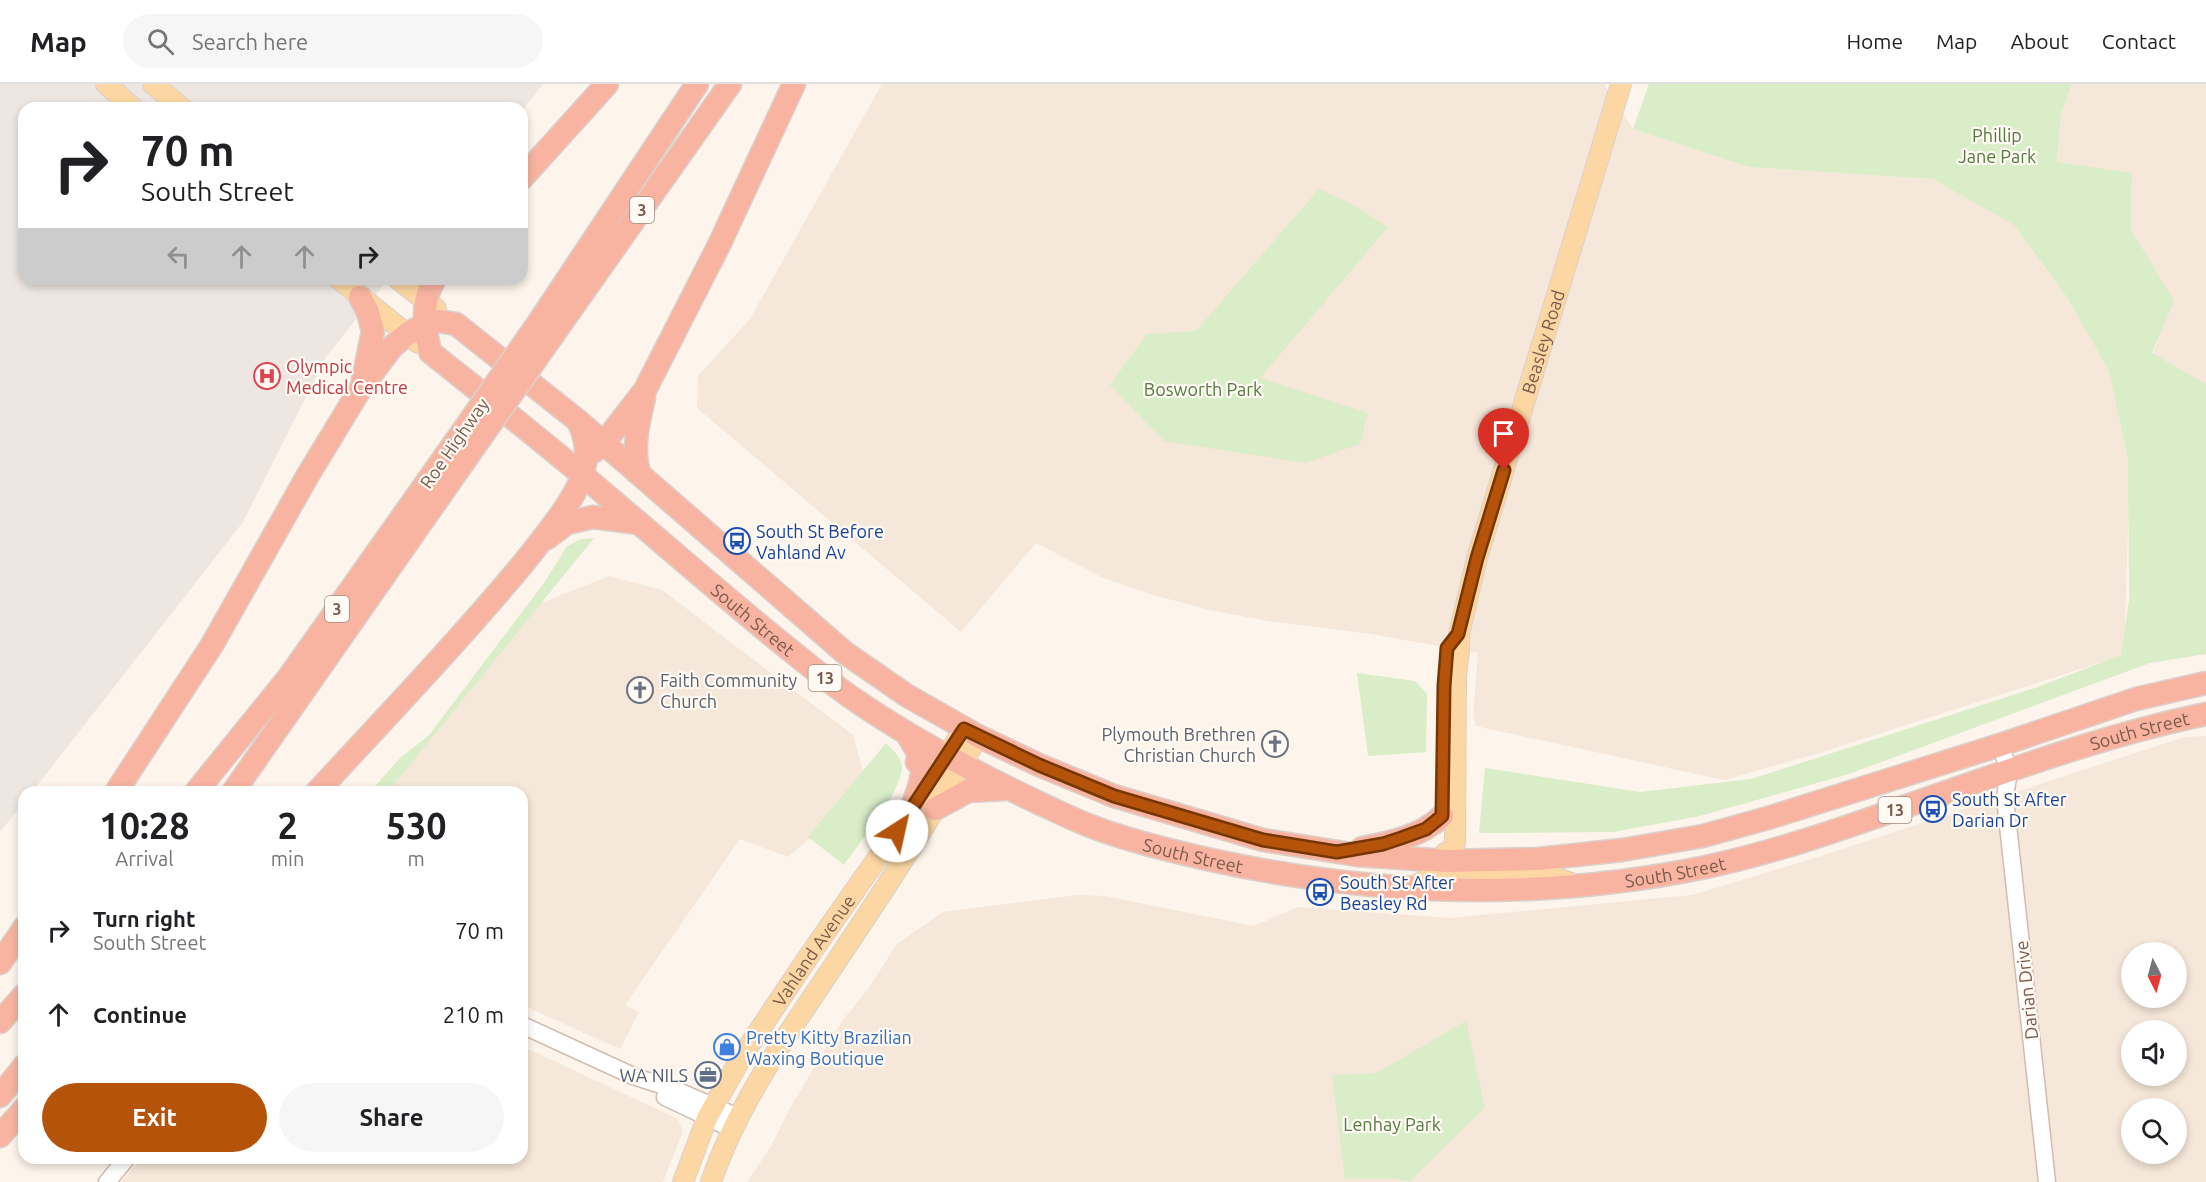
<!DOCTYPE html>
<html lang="en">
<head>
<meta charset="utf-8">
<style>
	:root { --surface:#fff; --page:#f6f6f6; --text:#202124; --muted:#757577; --line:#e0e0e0; --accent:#b45309 }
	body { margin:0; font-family:Ubuntu,sans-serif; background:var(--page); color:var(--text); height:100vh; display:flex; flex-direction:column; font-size:22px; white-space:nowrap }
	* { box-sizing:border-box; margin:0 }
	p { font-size:20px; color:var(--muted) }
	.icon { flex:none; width:33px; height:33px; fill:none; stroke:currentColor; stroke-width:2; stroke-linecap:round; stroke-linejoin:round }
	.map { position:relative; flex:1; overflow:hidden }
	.drawer { position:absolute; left:18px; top:702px; width:510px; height:378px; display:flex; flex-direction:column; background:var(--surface); border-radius:18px; box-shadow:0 3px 9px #0003 }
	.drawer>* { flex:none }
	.guide { position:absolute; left:18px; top:18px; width:510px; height:183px; border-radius:18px; box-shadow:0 3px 9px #0003; background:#fff; color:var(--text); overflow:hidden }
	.needle { width:39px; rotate:174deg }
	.fabs { position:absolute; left:2121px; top:858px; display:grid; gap:12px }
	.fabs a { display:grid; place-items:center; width:66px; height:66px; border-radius:50%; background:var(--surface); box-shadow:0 3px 9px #0003; font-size:30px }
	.pin { position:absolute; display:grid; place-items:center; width:51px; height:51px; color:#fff; margin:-62px -26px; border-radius:50% 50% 50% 0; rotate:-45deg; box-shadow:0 0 6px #0007 }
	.pin .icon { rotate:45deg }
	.me { position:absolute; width:66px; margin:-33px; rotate:35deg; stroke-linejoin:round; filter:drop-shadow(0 0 4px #0008) }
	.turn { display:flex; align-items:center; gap:21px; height:126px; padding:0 24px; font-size:27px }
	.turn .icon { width:78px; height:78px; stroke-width:2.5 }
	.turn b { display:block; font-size:42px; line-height:51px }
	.lanes { display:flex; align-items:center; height:57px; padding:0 24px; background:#0003; justify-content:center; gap:30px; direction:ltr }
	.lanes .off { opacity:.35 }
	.eta { display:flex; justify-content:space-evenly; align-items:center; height:102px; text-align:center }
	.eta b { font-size:36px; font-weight:700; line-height:42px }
	.primary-button { display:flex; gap:12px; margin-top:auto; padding:12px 24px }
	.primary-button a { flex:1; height:69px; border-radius:36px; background:var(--accent); color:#fff; font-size:24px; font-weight:700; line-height:69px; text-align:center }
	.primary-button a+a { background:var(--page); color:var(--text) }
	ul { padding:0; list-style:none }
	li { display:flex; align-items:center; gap:18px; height:84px; padding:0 24px }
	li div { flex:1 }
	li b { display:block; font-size:22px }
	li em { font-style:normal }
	header { display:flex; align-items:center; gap:36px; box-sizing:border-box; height:84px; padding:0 30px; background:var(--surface); border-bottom:2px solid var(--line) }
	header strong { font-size:28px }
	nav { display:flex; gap:33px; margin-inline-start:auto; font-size:21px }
	.search { width:420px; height:54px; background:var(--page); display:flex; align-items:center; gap:15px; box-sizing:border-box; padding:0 21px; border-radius:33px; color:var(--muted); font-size:22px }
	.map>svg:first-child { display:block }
	.residential { fill:#f5e7d9; fill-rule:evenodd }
	.industrial { fill:#ede6e1 }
	.green { fill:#d9edc8 }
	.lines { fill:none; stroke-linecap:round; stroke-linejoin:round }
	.minor-casing { stroke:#d1bcaf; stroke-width:19 }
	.major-casing { stroke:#dad1cd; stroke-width:22 }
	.highway-casing { stroke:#dad1cd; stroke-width:25 }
	.minor { stroke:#fff; stroke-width:16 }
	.major { stroke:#fcd7a3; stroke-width:20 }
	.highway { stroke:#f8b4a1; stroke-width:22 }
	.highway-bridge-casing { stroke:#dad1cd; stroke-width:25; stroke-linecap:butt }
	.highway-bridge { stroke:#f8b4a1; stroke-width:22 }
	.route-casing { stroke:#753606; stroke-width:15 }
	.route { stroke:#b45309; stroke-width:10 }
	.labels { text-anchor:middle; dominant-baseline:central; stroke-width:4.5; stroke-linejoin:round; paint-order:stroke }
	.shield { fill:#fffaf3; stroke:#a38a7e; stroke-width:1.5 }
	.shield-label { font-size:16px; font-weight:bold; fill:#7b5a4c }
	.park-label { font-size:18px; fill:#547a41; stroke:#fffaf3 }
	.street-label { font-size:18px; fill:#7b5a4c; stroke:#fffaf3 }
	.health-label { font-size:18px; fill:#be3a42; stroke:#fffaf3; text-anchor:start }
	.transit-label { font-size:18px; fill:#164399; stroke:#fffaf3; text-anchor:start }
	.worship-label { font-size:18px; fill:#5b616d; stroke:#fffaf3; text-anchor:start }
	.shop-label { font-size:18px; fill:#366cbe; stroke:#fffaf3; text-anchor:start }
	.service-label { font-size:18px; fill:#4e5e75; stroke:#fffaf3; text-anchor:end }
</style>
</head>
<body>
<header>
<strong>Map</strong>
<div class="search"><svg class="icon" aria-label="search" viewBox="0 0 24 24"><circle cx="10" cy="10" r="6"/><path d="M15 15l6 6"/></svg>Search here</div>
<nav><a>Home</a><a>Map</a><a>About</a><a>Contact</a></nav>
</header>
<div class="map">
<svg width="2206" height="1098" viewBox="0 0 2206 1098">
	<rect width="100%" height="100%" fill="#fdf5eb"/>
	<path class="residential" d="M 882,0 L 1604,0 L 1633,45 L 1749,83 L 1933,95 L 2014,141 L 2067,213 L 2109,287 L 2128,375 L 2129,416 L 2124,571 L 1816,670 L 1724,696 L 1476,642 L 1473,633 L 1478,569 L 1371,550 L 1268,537 L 1210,526 L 1153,511 L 1101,493 L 1036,459 L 961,548 L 697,324 L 698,292 L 750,235 Z
		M 2072,0 L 2206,0 L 2206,304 L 2151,275 L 2172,216 L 2131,146 L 2132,89 L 2057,79 L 2061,30 Z
		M 609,492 L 662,506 L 853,651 L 868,705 L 788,773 L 740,755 L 625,921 L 639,928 L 620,965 L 522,921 L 522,708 L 388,708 L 541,519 Z
		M 2206,652 L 2206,1098 L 747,1098 L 770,1064 L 790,1024 L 842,937 L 868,905 L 897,860 L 943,828 L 1078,811 L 1105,812 L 1254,842 L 1298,823 L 1451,834 L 1692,811 L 1818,773 L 2184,653 ZM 2132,868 L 2176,868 L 2176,914 L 2132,914 ZM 2132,946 L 2176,946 L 2176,992 L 2132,992 ZM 2132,1024 L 2176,1024 L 2176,1070 L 2132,1070 Z
		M 522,962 L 678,1035 L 683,1047 L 663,1098 L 121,1098 L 142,1074 L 522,1074 Z"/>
	<path class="industrial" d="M 0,0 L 543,0 L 522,27 L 522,24 L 24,24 L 24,195 L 388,195 L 326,273 L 243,438 L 32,708 L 24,708 L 24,718 L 0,748 Z"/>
	<path class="green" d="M 1649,0 L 2072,0 L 2061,30 L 2057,78 L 2132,89 L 2131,146 L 2174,217 L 2152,269 L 2206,300 L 2206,570 L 2150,579 L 1849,690 L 1700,732 L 1613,748 L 1479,749 L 1485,684 L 1640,708 L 1751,695 L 2035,604 L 2121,571 L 2129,516 L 2128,375 L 2109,287 L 2067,213 L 2014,141 L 1933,95 L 1749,83 L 1633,45 Z
		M 1319,105 L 1353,121 L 1388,143 L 1260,294 L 1368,329 L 1360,360 L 1305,379 L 1164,357 L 1110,301 L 1147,250 L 1196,247 Z
		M 594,454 L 388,708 L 370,708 L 399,675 L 429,651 L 544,499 L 567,462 L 581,455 Z
		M 1357,589 L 1415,597 L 1427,610 L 1426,668 L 1368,672 Z
		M 886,659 C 892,665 901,673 902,682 C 903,706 859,760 844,781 L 808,753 Z
		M 1466,937 L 1485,1023 L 1410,1097 L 1387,1094 L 1345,1095 L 1332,991 L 1376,989 Z"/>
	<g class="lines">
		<defs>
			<path id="minor" d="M 2000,661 L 2009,686 L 2005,714 L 2047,1098
				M 522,941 L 633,992 L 676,1006 L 738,1033
				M 665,1013 L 732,1045
				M 107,1098 L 127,1074"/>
			<g id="major">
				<path d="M 106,0 L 133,24"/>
				<path d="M 153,0 L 182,24"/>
				<path d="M 339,195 L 418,259"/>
				<path d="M 398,195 L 436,225"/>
				<path d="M 1445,769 C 1456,807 1509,788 1539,791 C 1549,791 1561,795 1571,799"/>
				<path id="s1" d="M 1410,804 L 1439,789 L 1455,759 L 1456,592 L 1459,567 L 1459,550 L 1477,474 L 1621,0"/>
				<path id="s2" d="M 683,1098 L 707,1034 L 742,972 L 813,866 L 924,708 L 964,645"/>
				<path d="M 711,1098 C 738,1019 786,953 832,884 C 883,808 933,732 978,652"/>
			</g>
			<g id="highway">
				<path d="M 522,94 L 607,0"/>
				<path id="s3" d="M 435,195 C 420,217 425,244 430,268 C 489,315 549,362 606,411 C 664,460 721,510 780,558 C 805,578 831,600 858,618 C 915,657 976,689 1039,719 C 1057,727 1074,736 1093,743 C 1132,758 1175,768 1216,777 C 1379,812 1542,817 1706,783 C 1771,769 1833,748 1895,726 C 1997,691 2100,652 2206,630"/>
				<path d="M 360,213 L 368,228 L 373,247 L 363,296"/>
				<path d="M 539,238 L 697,0"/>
				<path d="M 553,251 L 730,0"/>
				<path d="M 593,368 L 604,359 L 645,306 L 719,161 L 794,0"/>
				<path d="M 639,389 C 632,363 638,340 644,314"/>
				<path d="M 547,454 L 567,439 L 593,433 L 639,439"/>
				<path d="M 907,650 L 920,672 L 917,678 L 923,684 L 920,700 L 909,732"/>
				<path d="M 116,708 L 212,561 L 308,391 L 361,304 L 392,263 L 407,250 L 425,240 L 439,237 L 456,240 L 577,336 L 844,568 L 906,611 L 978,652 L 1039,681 L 1114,712 L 1263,756 L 1357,771 L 1447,777 L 1538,775 L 1622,766 L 1703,752 L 1768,734 L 2000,661 L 2136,615 L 2206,599"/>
				<path d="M 196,708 L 289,593 L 470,337"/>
				<path d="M 233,708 L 484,349"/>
				<path d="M 317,708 C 386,633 457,559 522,481 C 540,458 574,418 583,390 C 588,371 587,355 578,337"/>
				<path d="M 935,725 L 968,707 L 1005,705"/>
				<path d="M 1362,764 C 1390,759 1422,752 1442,732"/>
				<path d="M 0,879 L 24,844"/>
				<path d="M 0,938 L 24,911"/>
				<path d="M 0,1012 L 24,982"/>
				<path d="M 0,1052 L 24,1025"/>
			</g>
		</defs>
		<use href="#minor" class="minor-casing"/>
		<use href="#major" class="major-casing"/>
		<use href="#highway" class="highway-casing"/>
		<use href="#minor" class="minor"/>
		<use href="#major" class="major"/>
		<use href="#highway" class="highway"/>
		<defs>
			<path id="highway-bridge" d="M 470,337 L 539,238
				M 484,349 L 553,251"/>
		</defs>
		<use href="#highway-bridge" class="highway-bridge-casing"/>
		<use href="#highway-bridge" class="highway-bridge"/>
	</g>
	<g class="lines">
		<defs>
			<path id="route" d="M 897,747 L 964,645 L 1039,681 L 1114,712 L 1263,756 L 1337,768 L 1383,760 L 1401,754 L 1426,745 L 1442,732 L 1444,602 L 1447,564 L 1458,550 L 1477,474 L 1504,386"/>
		</defs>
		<use href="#route" class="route-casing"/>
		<use href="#route" class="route"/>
	</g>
	<defs>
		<symbol id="hospital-ring" viewBox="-11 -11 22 22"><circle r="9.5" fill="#fffaf3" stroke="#e0444e" stroke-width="1.5"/><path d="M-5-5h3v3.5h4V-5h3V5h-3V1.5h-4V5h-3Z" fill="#e0444e"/></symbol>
		<symbol id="bus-ring" viewBox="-11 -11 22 22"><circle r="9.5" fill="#fffaf3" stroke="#1a4fb4" stroke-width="1.5"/><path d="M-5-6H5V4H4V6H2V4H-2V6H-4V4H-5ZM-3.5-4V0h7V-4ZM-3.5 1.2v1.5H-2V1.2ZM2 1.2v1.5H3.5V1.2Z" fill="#1a4fb4"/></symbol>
		<symbol id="church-ring" viewBox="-11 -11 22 22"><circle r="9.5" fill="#fffaf3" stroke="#6b7280" stroke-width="1.5"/><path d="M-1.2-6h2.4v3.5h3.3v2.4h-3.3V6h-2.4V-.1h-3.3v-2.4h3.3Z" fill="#6b7280"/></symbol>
		<symbol id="shop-ring" viewBox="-11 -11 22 22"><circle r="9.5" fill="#fffaf3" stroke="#3f7fe0" stroke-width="1.5"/><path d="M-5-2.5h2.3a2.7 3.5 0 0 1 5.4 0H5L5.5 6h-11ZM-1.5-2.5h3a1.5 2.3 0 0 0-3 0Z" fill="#3f7fe0"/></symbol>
		<symbol id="office-ring" viewBox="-11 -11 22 22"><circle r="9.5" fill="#fffaf3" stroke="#5c6f8a" stroke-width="1.5"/><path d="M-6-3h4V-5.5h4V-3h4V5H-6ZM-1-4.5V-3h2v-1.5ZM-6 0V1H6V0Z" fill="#5c6f8a"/></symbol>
	</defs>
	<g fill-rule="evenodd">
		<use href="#hospital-ring" x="252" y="277" width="30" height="30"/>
		<use href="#bus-ring" x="722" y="442" width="30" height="30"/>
		<use href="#church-ring" x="625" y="591" width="30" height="30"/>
		<use href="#church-ring" x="1260" y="645" width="30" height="30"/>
		<use href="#bus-ring" x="1918" y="710" width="30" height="30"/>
		<use href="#bus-ring" x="1305" y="793" width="30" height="30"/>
		<use href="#shop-ring" x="712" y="948" width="30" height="30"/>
		<use href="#office-ring" x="693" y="976" width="30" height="30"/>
	</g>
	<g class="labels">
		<g class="shield">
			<rect x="630" y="113" width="24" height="26" rx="4.5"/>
			<rect x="325" y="512" width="24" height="26" rx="4.5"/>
			<rect x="808.5" y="581" width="33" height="26" rx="4.5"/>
			<rect x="1878.5" y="713" width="33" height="26" rx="4.5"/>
		</g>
		<g class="shield-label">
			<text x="642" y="126">3</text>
			<text x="337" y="525">3</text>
			<text x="825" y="594">13</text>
			<text x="1895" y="726">13</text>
		</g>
		<g class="park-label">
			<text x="1997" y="51">Phillip<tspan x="1997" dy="21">Jane Park</tspan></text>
			<text x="1203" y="305">Bosworth Park</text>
			<text x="1392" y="1040">Lenhay Park</text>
		</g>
		<g class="street-label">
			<text stroke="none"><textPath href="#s1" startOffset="580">Beasley Road</textPath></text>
			<text transform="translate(454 359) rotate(-55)">Roe Highway</text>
			<text stroke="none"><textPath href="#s3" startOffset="495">South Street</textPath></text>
			<text stroke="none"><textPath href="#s3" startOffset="1971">South Street</textPath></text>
			<text stroke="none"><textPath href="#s3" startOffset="999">South Street</textPath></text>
			<text stroke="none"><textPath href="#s3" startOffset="1485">South Street</textPath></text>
			<text stroke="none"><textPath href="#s2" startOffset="267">Vahland Avenue</textPath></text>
			<text transform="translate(2026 906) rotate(-96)">Darian Drive</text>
		</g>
		<g class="health-label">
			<text x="286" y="282">Olympic<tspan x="286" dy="21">Medical Centre</tspan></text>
		</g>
		<g class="transit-label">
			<text x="756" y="447">South St Before<tspan x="756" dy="21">Vahland Av</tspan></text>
			<text x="1952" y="715">South St After<tspan x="1952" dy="21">Darian Dr</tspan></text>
			<text x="1340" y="798">South St After<tspan x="1340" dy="21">Beasley Rd</tspan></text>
		</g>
		<g class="worship-label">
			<text x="660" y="596">Faith Community<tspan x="660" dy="21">Church</tspan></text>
			<text x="1256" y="650" text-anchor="end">Plymouth Brethren<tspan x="1256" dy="21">Christian Church</tspan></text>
		</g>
		<g class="shop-label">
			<text x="746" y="953">Pretty Kitty Brazilian<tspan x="746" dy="21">Waxing Boutique</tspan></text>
		</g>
		<g class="service-label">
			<text x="688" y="991">WA NILS</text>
		</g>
	</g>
</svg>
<div class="fabs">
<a><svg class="needle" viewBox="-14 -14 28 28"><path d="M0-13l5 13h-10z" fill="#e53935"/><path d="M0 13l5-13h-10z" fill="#757577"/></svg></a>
<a><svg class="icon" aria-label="sound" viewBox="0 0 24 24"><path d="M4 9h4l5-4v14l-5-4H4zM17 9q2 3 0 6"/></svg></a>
<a><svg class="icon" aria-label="search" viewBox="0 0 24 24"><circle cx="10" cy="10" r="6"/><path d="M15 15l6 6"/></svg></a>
</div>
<div class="pin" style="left:1504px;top:386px;background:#d93025"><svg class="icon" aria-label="arrive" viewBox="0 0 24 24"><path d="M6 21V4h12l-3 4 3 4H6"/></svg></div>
<svg class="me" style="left:897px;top:747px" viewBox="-20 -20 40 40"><circle r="19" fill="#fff"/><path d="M0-13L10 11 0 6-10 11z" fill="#b45309"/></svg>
<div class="guide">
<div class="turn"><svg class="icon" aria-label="right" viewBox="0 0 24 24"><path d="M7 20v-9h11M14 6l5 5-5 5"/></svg><div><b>70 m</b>South Street</div></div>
<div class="lanes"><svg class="icon off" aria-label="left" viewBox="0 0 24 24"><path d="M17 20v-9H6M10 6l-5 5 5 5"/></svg><svg class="icon off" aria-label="ahead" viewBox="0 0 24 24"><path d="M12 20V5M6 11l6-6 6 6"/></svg><svg class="icon off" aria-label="ahead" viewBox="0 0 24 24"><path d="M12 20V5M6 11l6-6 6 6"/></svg><svg class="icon" aria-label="right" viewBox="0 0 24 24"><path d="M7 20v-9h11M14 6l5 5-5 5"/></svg></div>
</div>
<section class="drawer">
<div class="eta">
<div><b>10:28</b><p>Arrival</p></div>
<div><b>2</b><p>min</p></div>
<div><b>530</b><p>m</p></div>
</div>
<ul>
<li><svg class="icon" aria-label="right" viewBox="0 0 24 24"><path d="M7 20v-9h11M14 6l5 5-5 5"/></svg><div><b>Turn right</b><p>South Street</p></div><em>70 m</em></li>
<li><svg class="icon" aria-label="ahead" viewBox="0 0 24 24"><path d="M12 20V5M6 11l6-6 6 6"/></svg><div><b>Continue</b></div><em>210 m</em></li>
</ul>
<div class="primary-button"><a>Exit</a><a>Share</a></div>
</section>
</div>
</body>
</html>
